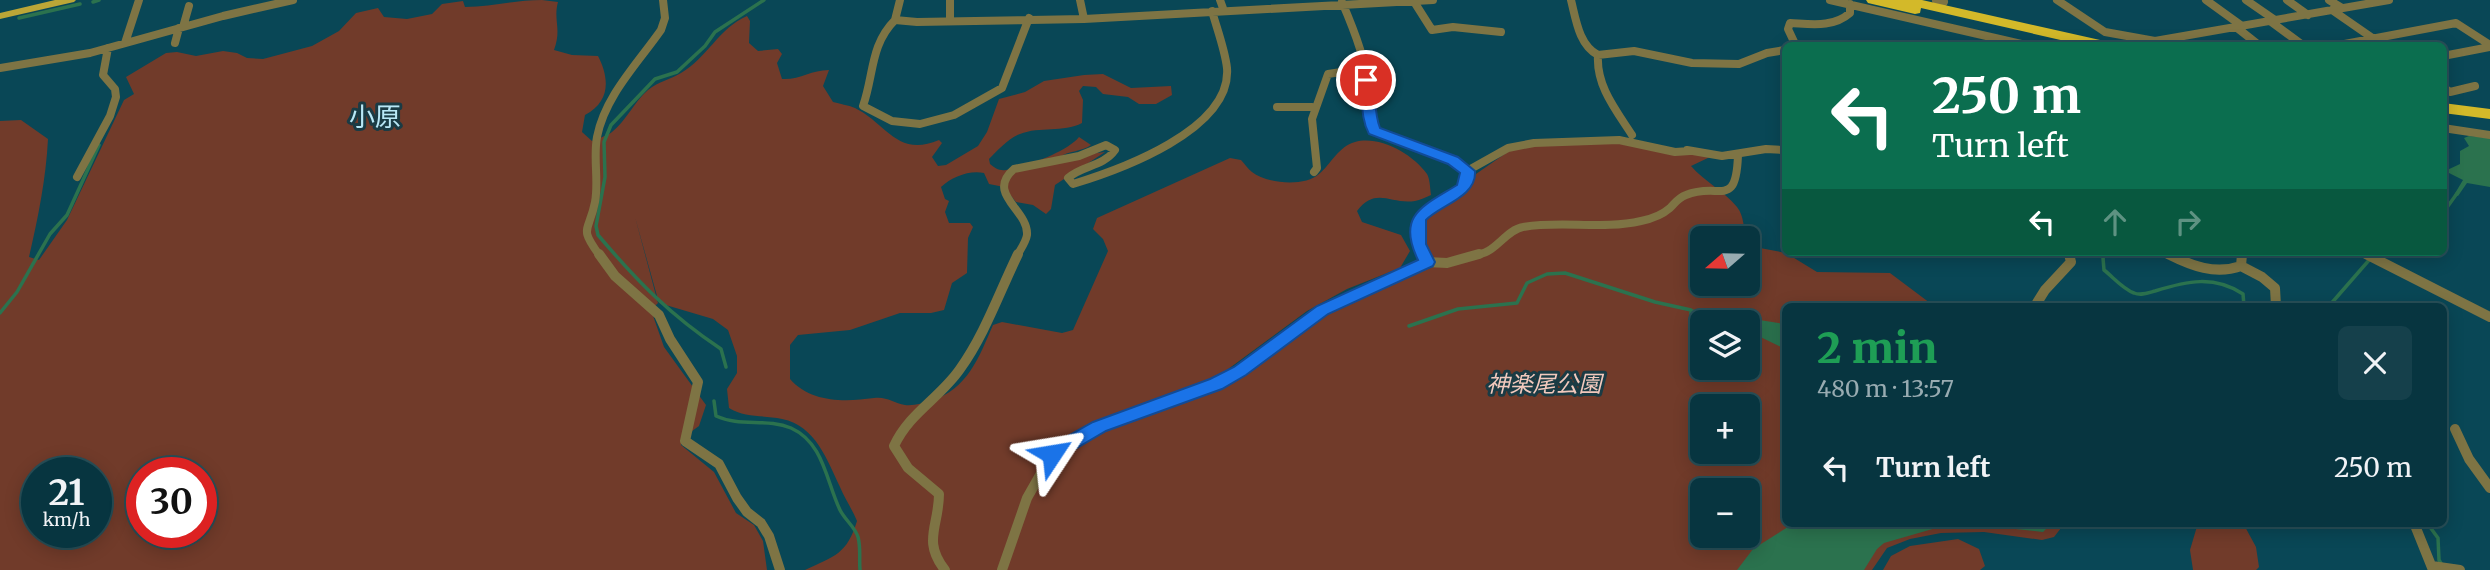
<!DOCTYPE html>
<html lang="en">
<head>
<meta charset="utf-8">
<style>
	:root { --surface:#073540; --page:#15404b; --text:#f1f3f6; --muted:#98abb1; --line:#285059 }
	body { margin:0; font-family:Merriweather,"Noto Sans JP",serif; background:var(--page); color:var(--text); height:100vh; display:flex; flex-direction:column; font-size:26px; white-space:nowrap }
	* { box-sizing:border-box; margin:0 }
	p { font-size:23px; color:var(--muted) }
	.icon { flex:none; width:38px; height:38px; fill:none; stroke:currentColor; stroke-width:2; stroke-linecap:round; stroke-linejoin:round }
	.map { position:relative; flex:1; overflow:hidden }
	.details { position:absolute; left:1782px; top:303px; width:665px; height:224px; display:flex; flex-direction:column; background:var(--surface); border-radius:10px; box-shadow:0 4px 18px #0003,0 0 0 2px var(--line) }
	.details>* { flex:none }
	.banner { position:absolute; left:1782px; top:42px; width:665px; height:214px; border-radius:10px; box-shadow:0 4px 18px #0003,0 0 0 2px var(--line); background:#0b6e4f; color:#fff; overflow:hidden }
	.needle { width:46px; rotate:250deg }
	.controls { position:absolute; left:1690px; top:226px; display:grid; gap:14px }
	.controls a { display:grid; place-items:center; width:70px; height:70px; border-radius:10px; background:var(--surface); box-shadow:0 4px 18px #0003,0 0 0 2px var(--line); font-size:35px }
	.speed { position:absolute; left:21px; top:457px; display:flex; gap:14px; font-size:35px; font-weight:700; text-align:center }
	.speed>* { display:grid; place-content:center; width:91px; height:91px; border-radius:50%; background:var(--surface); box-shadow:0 4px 18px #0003,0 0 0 2px var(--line); line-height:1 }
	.speed small { font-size:18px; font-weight:400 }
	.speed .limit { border:10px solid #d22; background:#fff; color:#111 }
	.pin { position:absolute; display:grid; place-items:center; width:60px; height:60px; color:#fff; margin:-30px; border:4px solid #fff; border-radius:50%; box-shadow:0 2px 7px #0007 }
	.me { position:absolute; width:77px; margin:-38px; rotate:57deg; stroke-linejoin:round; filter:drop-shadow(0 0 5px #0008) }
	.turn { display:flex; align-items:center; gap:24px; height:147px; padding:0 35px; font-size:32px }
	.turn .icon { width:91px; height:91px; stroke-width:2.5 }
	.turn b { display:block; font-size:49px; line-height:60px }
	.lanes { display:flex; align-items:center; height:66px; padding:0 35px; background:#0003; justify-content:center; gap:35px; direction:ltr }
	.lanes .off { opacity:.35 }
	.round { display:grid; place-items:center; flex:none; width:74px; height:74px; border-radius:10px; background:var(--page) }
	.headline { display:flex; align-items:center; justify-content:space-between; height:119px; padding:0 35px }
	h1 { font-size:42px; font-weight:800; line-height:52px; color:#1e9e55 }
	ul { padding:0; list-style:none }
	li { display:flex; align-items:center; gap:21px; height:91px; padding:0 35px }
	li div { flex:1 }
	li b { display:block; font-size:26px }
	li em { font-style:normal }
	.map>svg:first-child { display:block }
	.green { fill:#713b2a; fill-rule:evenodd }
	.water { fill:#2b724e }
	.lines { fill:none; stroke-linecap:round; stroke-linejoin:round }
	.stream { stroke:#2b724e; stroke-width:3.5 }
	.minor-far1 { stroke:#7e7444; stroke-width:8 }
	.minor { stroke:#7e7444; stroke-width:10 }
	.primary { fill:#bba637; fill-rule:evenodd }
	.motorway { fill:#d3b929; fill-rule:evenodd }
	.route { fill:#1a73e8; stroke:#114b97; stroke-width:2 }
	.labels { text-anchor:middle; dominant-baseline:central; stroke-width:6; stroke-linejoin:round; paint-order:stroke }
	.park-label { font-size:23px; font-style:italic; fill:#f2c9bd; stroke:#1a3b44 }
	.quarter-label { font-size:26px; fill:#b9e8f6; stroke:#1a3b44 }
</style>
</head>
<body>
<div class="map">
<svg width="2490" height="570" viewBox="0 0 2490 570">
	<rect width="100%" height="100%" fill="#094756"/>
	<path class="green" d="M 542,0 L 558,2 C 553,20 562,29 554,50 L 572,55 L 598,56 C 610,79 610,102 585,115 L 582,132 L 592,141 C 598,138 607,136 612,132 C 626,121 634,102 648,90 C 659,81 670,80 681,73 C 707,58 719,28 747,16 L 750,21 L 749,43 L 758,51 L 778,49 L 782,54 L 777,63 L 782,79 C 800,80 811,70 829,70 L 823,86 L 833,102 C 840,104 848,105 855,108 C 886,123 897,158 939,140 L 942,143 L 932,157 L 938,166 L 946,165 L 978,146 L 987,132 L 999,99 L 1025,92 L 1044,81 L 1084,75 L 1103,74 L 1131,88 L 1171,86 L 1172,95 L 1156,104 L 1139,104 L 1128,97 L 1103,94 L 1096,87 L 1083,86 L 1079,91 L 1083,100 L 1082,123 C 1063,133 1040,126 1020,134 C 1009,138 998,150 989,159 L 990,164 C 995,168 999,171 1006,170 C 1025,167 1067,152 1079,137 L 1091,145 C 1082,152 1069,150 1058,158 L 1105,152 L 1055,185 L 1051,209 L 1046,214 L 1033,205 L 1016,202 L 1004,187 L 989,184 L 984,173 C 969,170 952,177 941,187 L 945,199 L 949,201 L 945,212 L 949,223 L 970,223 L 973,227 L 968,238 L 967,273 L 952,283 L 944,310 L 931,313 L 900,313 L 850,330 L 798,335 L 790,345 L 790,379 C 811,403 845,402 874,398 C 886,396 894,403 905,405 C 914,406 923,403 931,401 C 968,389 979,357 993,325 L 1002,322 L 1062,333 L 1073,330 L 1108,251 L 1103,239 L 1093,229 L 1097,218 L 1230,158 L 1241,160 C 1245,164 1248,169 1252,172 C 1267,184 1305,187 1319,174 C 1332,163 1338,147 1355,142 C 1379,135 1413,154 1427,174 C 1430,179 1430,188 1431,195 C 1426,197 1420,200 1415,201 C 1391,205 1376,186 1357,211 L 1362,222 L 1401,235 L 1410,251 L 1400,268 L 1347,289 L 1307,311 L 1216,378 L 1219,388 C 1252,372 1277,345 1306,324 C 1343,298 1392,278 1434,267 L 1436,259 C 1421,252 1421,238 1422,223 L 1428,215 L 1460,196 L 1476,174 L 1509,151 L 1530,146 L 1609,140 L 1710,157 L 1691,166 C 1705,182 1723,190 1737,207 C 1745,217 1742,228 1748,238 L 1703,238 L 1703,284 L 1748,284 L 1748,239 L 1760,248 L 1786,253 L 1817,272 L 1890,273 L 1934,306 L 1785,306 L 1785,523 L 2065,523 L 2054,537 L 2042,540 L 1984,532 L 1941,533 L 1910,539 L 1887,548 L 1872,570 L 805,570 C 835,556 847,554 857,521 C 852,509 845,499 840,487 C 827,460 816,426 782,419 C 764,415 745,418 729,408 L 727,389 L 737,373 L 737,356 L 728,330 L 713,319 L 659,303 L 635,217 L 658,303 L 651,310 L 664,347 L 706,405 L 699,426 L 681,439 L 681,445 L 714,472 L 736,513 L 754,525 L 763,541 L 767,570 L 0,570 L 0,121 L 21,120 L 48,139 C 46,179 38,218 29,257 L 39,260 L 67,220 L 124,100 L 134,94 L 126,77 L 166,53 L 177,52 L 196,56 L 223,51 L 237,53 L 247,58 L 263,59 L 312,46 L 339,31 L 356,13 L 378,8 L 384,17 L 407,19 L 432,14 L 442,4 L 463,1 L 465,7 C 492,7 515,0 542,0 ZM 1703,322 L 1748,322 L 1748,368 L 1703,368 ZM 1703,406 L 1748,406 L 1748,452 L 1703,452 ZM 37,472 L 96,472 L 96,532 L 37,532 ZM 142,472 L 201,472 L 201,532 L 142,532 ZM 1703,490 L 1748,490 L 1748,536 L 1703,536 Z
		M 2198,523 L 2243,523 L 2256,547 L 2259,567 L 2256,570 L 2193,570 L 2190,550 Z
		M 1958,539 L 1979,549 L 1985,566 L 1980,570 L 1883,570 L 1891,556 L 1910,546 Z"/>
	<path class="water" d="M 2469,136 L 2490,138 L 2490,187 L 2467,183 L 2458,196 L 2454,195 L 2463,180 L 2445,171 L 2460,164 L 2460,151 L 2469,146 L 2464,138 Z
		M 1690,309 L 1785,324 L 1785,349 L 1748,331 L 1748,322 L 1696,321 L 1689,314 Z
		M 1794,523 L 2052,523 L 2043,532 L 1988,526 L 1966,529 L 1936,528 L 1884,543 L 1877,549 L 1864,570 L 1737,570 L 1753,549 Z"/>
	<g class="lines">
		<path class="stream" d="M 93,2 L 99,0
			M 19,18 L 80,4
			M 2443,213 L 2458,192
			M 2107,252 L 2103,258 L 2104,270 C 2113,277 2123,289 2134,293 C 2141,296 2148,293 2155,291 C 2187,281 2214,275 2243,294 L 2244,306
			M 2329,306 L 2370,259
			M 0,313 L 17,292 L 50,234 L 67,215 L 99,145
			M 1409,326 L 1458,309 L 1517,303 L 1527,283 L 1547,274 L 1565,273 L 1655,302 L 1691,310
			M 726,367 L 721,349 C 670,315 637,281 598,235 L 596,226 L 605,177 L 604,142 L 611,125 L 655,79 L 677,72 L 705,46 L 715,32 L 764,0
			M 714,401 L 716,416 C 740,427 767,418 791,428 C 824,443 826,481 840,510 C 845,520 855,527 858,537 C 861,548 859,559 860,570
			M 2427,523 L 2438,538 L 2439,560 L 2442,565"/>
		<path class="minor-far1" d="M 900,0 L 895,20 L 917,22 L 1084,19 L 1433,0
			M 950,0 L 950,20
			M 1080,0 L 1084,19
			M 1220,0 L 1224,11
			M 1413,0 L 1432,30 L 1453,27 L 1501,32
			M 1571,0 C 1576,20 1579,45 1598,55
			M 1830,0 L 2030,46
			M 1936,0 L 1944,2
			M 2057,0 L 2105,32 L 2155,41 L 2389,0
			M 2206,0 L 2242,26
			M 2246,0 L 2275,20
			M 2287,0 L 2308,15
			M 2329,0 L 2342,8
			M 1342,2 C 1355,32 1368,66 1370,99 C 1371,114 1368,115 1374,131 L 1453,160 L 1467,171
			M 2332,10 L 2384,46
			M 895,20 C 870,45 874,75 863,106 L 892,121 L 920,124 L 954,115 L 1002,88 L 1029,18
			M 2270,21 L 2304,46
			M 183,27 L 189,6
			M 2236,27 L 2260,46
			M 125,43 L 139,0
			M 175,43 L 179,28
			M 1796,46 L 1788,29 L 1790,23 C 1811,24 1833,28 1850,13 L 1850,4
			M 2334,46 L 2456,23 L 2490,45
			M 2443,56 L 2490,47
			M 0,68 L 90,53 L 223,16 L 293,0
			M 2443,87 L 2450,92 L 2475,86
			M 1277,107 L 1312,107
			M 2443,128 L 2490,135
			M 1632,135 C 1616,110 1596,86 1598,55 L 1634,51 L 1692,63 L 1739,64 L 1767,53 L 1785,50
			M 1687,150 L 1722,156 L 1766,149 L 1785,150
			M 1467,171 L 1508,148 L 1534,143 L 1619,140 L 1675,152 L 1690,151
			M 1314,172 L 1317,168 L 1312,119 L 1328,74 L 1348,71 L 1363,62
			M 77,177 L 110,116 L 116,97 L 115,89 L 103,75 L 108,48
			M 2069,252 L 2070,256
			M 2164,252 L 2172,256
			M 2292,252 L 2296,252
			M 2362,252 L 2370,256
			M 600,256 C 578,226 589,233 595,202 C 599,181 593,158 597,137 C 605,96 638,63 661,30 L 665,18 L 663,0
			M 1017,256 C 1020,250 1026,242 1027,235 C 1029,210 985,194 1014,169 L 1079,156 L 1106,145 L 1115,150 C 1103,167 1082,165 1068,178 L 1073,184 C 1119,170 1232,130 1227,68 C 1225,50 1217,29 1212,11
			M 1423,256 C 1398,199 1462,213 1467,171
			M 1472,256 C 1477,255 1483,254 1488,251 C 1499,245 1510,229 1523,227 C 1561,220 1602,230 1641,221 C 1651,219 1662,215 1670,208 C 1676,202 1678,198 1686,195 C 1719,181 1736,211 1738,155
			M 2242,256 L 2242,252"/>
		<path class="minor" d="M 599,254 L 615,276 L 659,315 L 670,339 L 698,382 L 685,441 L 719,464 L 737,498 L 747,512 L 761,523 L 769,536 L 780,570
			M 1422,254 L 1427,262
			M 2168,254 C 2192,266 2215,275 2241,266 L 2242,254
			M 2366,254 L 2490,317
			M 2241,266 L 2262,277 L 2275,288 L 2276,306
			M 2035,306 L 2045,290 L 2071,262 L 2069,254
			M 2455,429 L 2469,459 L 2490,488
			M 2414,523 L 2433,570
			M 2432,566 L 2460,570
			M 945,570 C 922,541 939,526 939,494 L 908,468 L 894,446 C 909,413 940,398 960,369 C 985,334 999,293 1018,254
			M 1002,570 L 1027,498 L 1052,454 L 1085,433 L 1216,384 L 1239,371 L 1322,310 L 1427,262 L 1447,263 L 1479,254"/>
		<path class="primary" d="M 55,0 L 76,0 L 74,2 L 0,19 L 0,13 Z"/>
		<path class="motorway" d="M 1866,0 L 1922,0 L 2109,42 L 2116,46 L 2087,46 L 1921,8 L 1920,13 L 1915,14 L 1868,3 Z
			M 2443,103 L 2490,109 L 2490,119 L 2443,113 Z"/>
	</g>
	<path class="route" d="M 1366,76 L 1373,80 C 1376,97 1374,113 1380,128 L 1458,157 L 1475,171 C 1477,197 1440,205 1426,220 L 1426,244 L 1435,262 L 1433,266 L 1328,314 L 1246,375 L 1222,389 L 1106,431 L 1058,459 L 1045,459 L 1043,454 L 1045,449 L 1093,422 L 1210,379 L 1234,367 L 1317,306 L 1418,260 C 1396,215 1423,206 1457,185 L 1460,173 L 1448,164 L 1369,134 C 1360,117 1363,99 1360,80 Z"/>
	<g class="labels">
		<g class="park-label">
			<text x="1544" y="383">神楽尾公園</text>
		</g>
		<g class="quarter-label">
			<text x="375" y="116">小原</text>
		</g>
	</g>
</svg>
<div class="controls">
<a><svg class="needle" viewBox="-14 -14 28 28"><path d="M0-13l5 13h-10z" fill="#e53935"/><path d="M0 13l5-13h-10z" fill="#98abb1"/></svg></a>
<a><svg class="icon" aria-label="layers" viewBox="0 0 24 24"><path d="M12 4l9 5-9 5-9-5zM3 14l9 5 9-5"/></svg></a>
<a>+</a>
<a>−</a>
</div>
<div class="speed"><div>21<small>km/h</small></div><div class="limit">30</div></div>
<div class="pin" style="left:1366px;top:80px;background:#d93025"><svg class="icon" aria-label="arrive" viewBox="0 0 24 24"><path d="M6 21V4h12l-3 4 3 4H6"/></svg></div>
<svg class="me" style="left:1052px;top:454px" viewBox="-20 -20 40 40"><path d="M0-17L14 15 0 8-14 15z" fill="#1a73e8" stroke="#fff" stroke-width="4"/></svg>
<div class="banner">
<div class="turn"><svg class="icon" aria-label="left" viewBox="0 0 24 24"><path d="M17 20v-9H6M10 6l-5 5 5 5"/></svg><div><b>250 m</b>Turn left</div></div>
<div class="lanes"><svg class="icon" aria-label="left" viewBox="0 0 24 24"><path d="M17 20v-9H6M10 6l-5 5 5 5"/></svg><svg class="icon off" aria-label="ahead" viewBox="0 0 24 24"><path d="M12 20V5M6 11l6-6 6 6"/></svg><svg class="icon off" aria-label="right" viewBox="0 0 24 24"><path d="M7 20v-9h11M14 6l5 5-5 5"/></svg></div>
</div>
<section class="details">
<div class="headline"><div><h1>2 min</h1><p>480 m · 13:57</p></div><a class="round"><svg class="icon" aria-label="close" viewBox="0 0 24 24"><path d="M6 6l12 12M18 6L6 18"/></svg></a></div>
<ul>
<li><svg class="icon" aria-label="left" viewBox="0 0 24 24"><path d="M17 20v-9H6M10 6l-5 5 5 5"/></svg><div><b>Turn left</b></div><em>250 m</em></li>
</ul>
</section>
</div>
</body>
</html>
